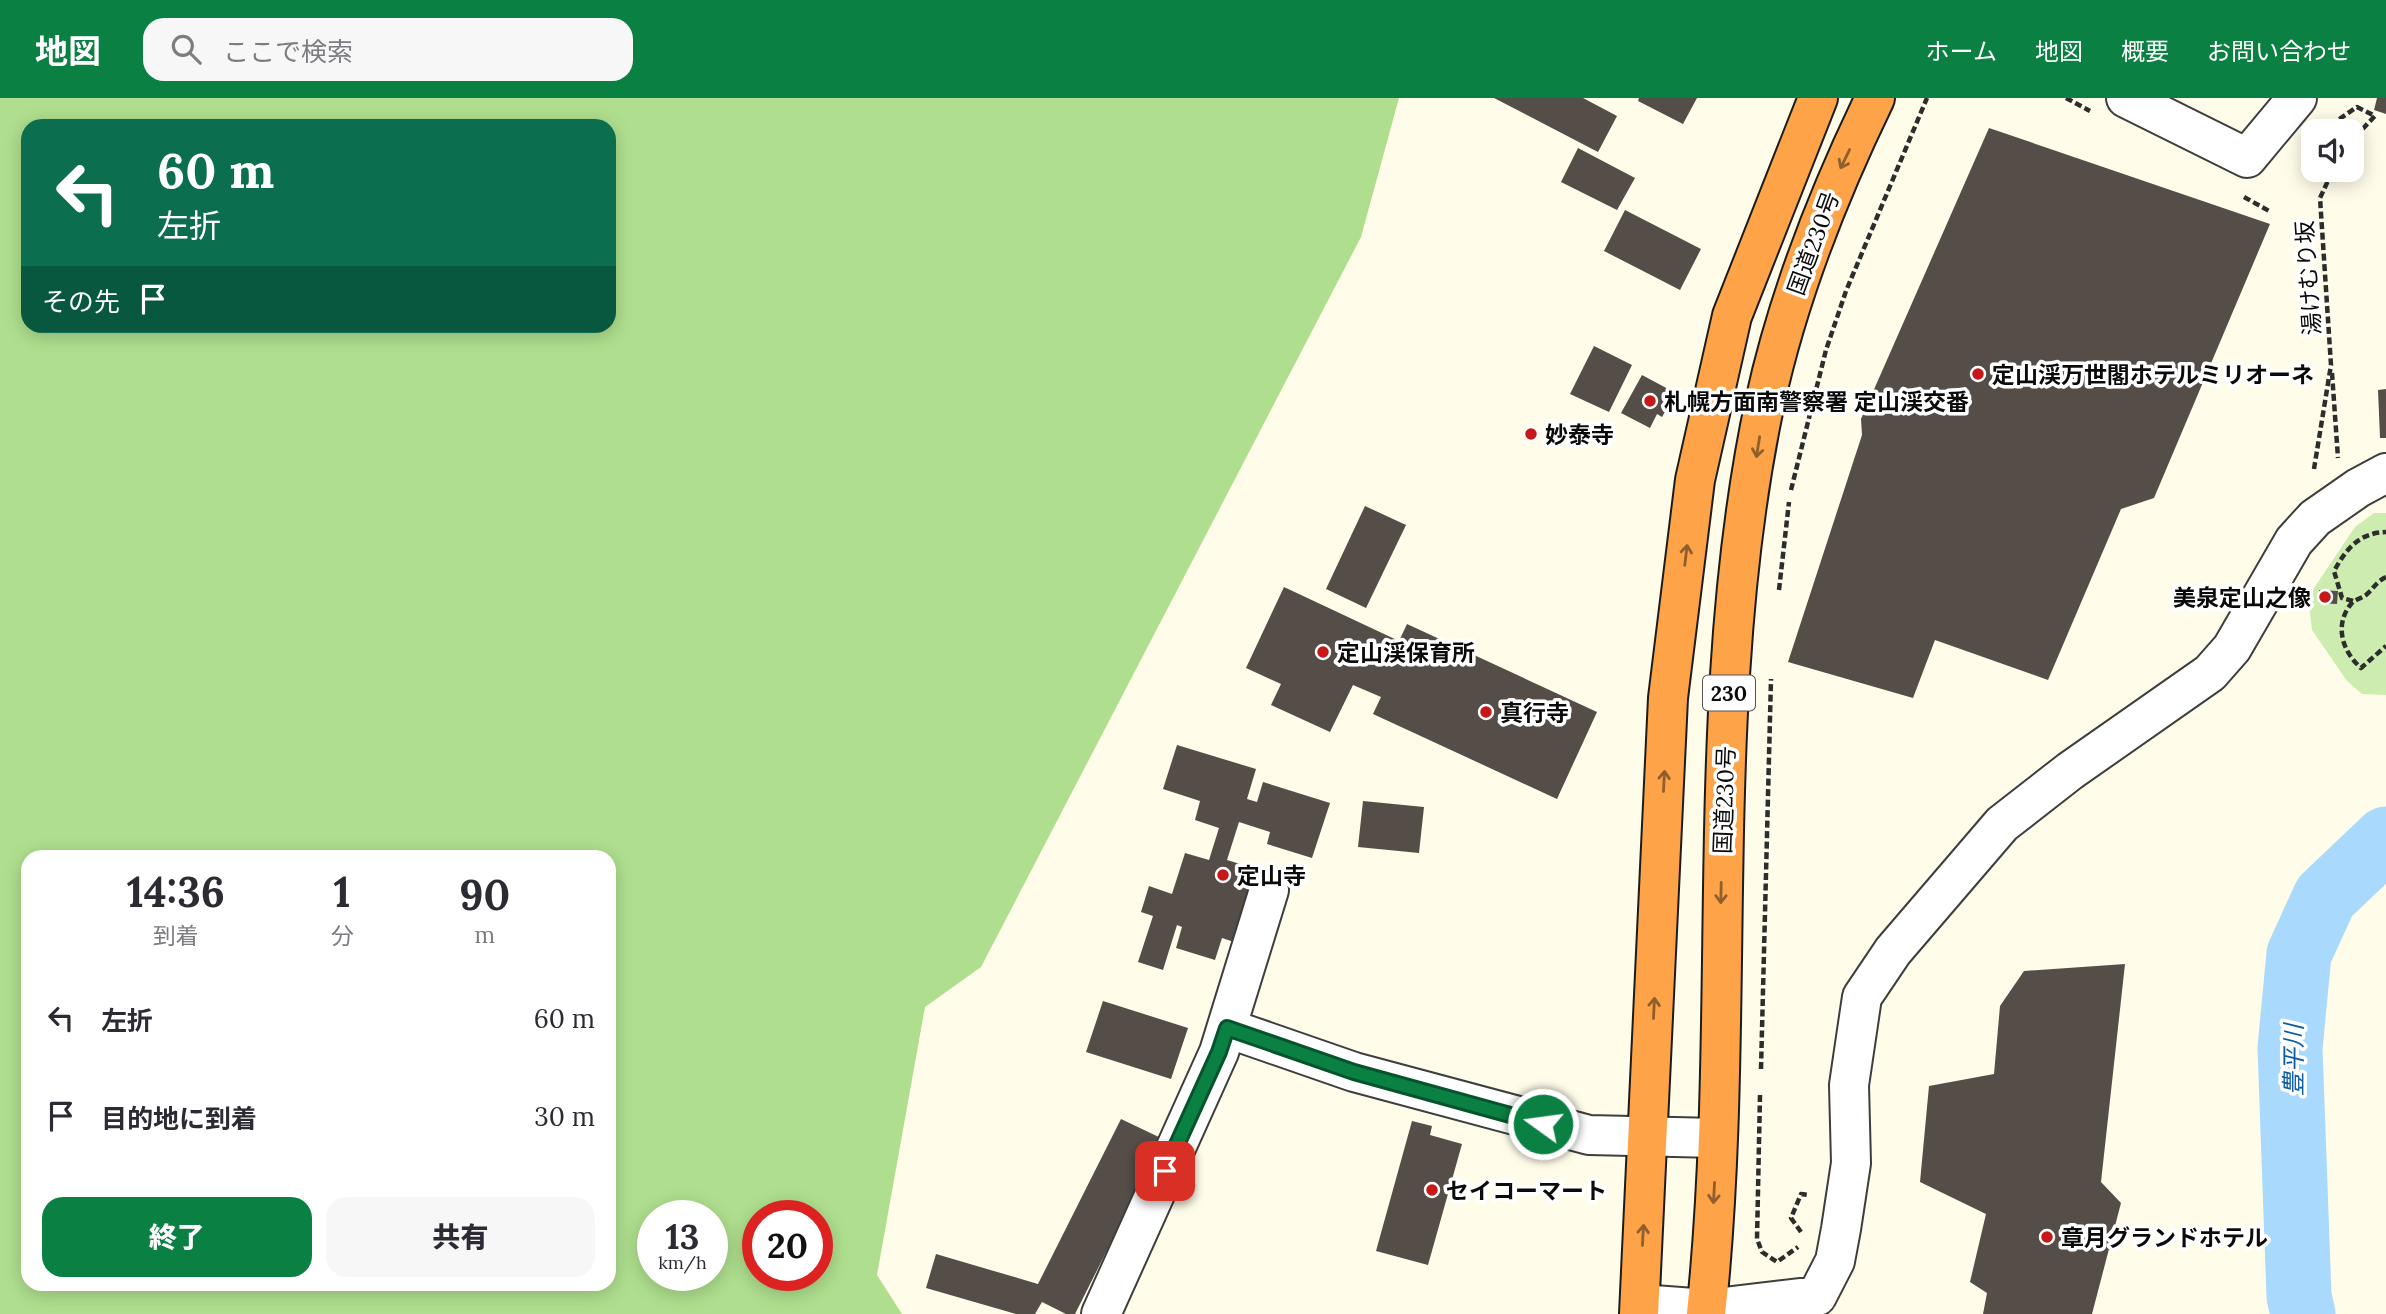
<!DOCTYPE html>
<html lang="ja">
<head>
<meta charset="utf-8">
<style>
	:root { --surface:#fff; --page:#f7f7f7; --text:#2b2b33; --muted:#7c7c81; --accent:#0b8043 }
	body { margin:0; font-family:Lora,"Noto Sans JP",serif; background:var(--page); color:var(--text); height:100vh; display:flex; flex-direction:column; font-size:26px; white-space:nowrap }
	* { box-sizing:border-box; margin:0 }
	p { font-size:23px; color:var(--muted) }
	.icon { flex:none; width:38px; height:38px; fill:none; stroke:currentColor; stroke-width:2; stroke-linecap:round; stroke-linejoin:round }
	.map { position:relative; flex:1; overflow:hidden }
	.side { position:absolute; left:21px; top:752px; width:595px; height:441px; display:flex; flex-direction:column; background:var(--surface); border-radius:21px; box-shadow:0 4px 18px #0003 }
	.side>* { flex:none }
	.guide { position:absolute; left:21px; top:21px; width:595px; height:214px; border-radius:21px; box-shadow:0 4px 18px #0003; background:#0b6e4f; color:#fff; overflow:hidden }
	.buttons { position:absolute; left:2301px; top:21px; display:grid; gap:14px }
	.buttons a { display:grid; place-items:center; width:63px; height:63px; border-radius:14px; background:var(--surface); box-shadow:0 4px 18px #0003; font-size:35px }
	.speed { position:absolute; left:637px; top:1102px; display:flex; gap:14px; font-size:35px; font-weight:700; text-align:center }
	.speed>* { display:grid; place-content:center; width:91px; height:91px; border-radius:50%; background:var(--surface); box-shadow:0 4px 18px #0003; line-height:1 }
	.speed small { font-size:18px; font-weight:400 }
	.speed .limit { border:10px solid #d22; background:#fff; color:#111 }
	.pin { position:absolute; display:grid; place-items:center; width:60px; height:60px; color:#fff; margin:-30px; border-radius:14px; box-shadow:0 4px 10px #0006 }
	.me { position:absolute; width:77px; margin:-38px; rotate:284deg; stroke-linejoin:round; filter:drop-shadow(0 0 5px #0008) }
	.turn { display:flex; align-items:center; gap:24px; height:147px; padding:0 21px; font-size:32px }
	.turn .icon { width:91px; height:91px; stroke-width:2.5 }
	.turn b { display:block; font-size:49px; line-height:60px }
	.then { display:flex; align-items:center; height:66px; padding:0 21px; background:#0003; gap:14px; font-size:26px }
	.eta { display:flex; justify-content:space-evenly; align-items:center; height:119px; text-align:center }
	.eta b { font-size:42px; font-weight:800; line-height:49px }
	.cta { display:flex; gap:14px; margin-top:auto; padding:14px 21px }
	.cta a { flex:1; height:80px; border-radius:21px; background:var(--accent); color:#fff; font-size:28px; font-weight:800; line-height:80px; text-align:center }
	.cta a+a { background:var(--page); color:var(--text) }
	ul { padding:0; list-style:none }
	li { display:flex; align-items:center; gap:21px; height:98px; padding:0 21px }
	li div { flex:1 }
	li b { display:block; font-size:26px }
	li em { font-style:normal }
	header { display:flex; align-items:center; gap:42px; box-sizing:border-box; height:98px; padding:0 35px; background:var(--accent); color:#fff }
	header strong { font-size:33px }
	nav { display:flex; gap:38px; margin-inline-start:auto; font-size:24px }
	.search { width:490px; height:63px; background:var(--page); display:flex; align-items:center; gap:18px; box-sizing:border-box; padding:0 24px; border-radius:21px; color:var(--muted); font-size:26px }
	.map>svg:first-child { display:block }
	.green { fill:#cdedb0 }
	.forest { fill:#afdf8e; fill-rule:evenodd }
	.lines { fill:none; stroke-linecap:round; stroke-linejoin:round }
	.river { stroke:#a9d9fc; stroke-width:65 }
	.building { fill:#554d47 }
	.minor-casing { stroke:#3e3e3e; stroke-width:42 }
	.highway-casing { stroke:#1c1c1c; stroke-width:42 }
	.path { stroke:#2d2d2d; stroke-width:4.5; stroke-dasharray:7 3.5; stroke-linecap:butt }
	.minor { stroke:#fff; stroke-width:38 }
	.highway { stroke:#ffa348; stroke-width:38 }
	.oneway { stroke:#915f2d }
	.route-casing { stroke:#07532c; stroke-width:18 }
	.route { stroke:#0b8043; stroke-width:12 }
	.poi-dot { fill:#c71819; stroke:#fff; stroke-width:2.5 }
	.labels { text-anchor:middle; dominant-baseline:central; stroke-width:7; stroke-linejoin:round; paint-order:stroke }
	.shield { fill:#fff; stroke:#545454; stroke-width:2 }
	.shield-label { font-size:21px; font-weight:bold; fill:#0b0b0b }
	.street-label { font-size:23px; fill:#0b0b0b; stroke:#fff }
	.poi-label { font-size:23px; font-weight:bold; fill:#0b0b0b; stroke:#fff; text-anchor:start }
	.water-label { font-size:24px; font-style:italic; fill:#0b5ca7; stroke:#fff }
</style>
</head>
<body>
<header>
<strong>地図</strong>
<div class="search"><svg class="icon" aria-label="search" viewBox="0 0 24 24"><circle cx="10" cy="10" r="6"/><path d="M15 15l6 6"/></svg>ここで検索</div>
<nav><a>ホーム</a><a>地図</a><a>概要</a><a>お問い合わせ</a></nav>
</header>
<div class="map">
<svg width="2386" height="1216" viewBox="0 0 2386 1216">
	<rect width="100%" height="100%" fill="#fffcea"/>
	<path class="green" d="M 2374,415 L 2386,415 L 2386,597 L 2362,596 L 2347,583 L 2312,532 L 2308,499 L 2355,429 Z"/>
	<path class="forest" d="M 0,0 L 1399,0 L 1361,139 L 981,869 L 925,909 L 877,1177 L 902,1216 L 0,1216 ZM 28,28 L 609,28 L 609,228 L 28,228 ZM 28,760 L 609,760 L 609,1186 L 28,1186 ZM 653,1118 L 712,1118 L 712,1178 L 653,1178 ZM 758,1118 L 817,1118 L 817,1178 L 758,1178 Z"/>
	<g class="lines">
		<path class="river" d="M 2303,1216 L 2299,1198 L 2290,950 L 2299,856 L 2325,799 L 2386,741"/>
	</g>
	<path class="building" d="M 1494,0 L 1583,0 L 1617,18 L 1598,54 Z
		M 1639,0 L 1697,0 L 1683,26 L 1638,3 Z
		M 2377,0 L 2386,0 L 2386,16 L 2374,12 Z
		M 1989,30 L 2270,126 L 2154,400 L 2121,411 L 2048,582 L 1935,542 L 1913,600 L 1788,564 L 1862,337 L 1861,321 Z
		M 1578,50 L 1635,80 L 1617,112 L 1561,84 Z
		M 1625,112 L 1701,151 L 1680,192 L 1604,153 Z
		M 1594,248 L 1632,267 L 1609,314 L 1570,296 Z
		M 1642,277 L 1670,292 L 1667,297 L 1673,300 L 1662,319 L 1657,316 L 1650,330 L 1621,315 Z
		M 2386,291 L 2386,340 L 2380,340 L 2378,292 Z
		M 1365,408 L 1406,427 L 1366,510 L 1326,491 Z
		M 1284,489 L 1399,543 L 1407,526 L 1597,614 L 1557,701 L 1373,616 L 1381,599 L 1353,587 L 1330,634 L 1271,607 L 1281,586 L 1246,570 Z
		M 2319,492 L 2338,493 L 2337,506 L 2319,505 Z
		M 1177,647 L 1256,671 L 1247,701 L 1257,704 L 1263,684 L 1330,705 L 1312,760 L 1267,746 L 1270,734 L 1239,724 L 1227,762 L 1263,773 L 1240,846 L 1222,840 L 1215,862 L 1176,850 L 1182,829 L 1177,827 L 1163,872 L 1138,864 L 1153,818 L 1141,814 L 1149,788 L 1172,796 L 1185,755 L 1209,762 L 1219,730 L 1195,722 L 1200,703 L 1163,691 Z
		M 1363,703 L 1424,709 L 1419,755 L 1358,749 Z
		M 2125,866 L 2101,1084 L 2121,1105 L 2092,1216 L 1983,1216 L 1987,1195 L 1970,1184 L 1986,1116 L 1920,1084 L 1929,988 L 1994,976 L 2000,908 L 2024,873 Z
		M 1103,903 L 1188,930 L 1171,981 L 1086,954 Z
		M 1121,1021 L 1163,1041 L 1075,1216 L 1066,1216 L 1042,1204 L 1035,1216 L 1016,1216 L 926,1190 L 936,1156 L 1038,1186 Z
		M 1412,1023 L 1432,1028 L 1430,1037 L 1462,1046 L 1428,1167 L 1376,1153 Z"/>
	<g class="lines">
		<defs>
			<path id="minor" d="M 2126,0 L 2247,60 L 2297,0
				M 1227,930 L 1354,974 L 1589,1037 L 1717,1040
				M 1640,1206 L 1707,1211 L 1817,1198 L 1835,1163 L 1841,1131 L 1851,1065 L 1849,987 L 1862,899 L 1893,853 L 2002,726 L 2070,673 L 2210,575 L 2232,550 L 2294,443 L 2315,420 L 2358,390 L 2386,375
				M 1101,1216 L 1219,954 L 1269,792"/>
			<path id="highway" d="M 1639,1216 L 1668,600 L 1695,382 L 1732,218 L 1818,0
				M 1706,1216 C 1738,913 1701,604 1765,304 C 1788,198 1828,97 1875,0"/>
		</defs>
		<use href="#minor" class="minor-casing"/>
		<use href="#highway" class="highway-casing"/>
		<path class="path" d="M 2066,0 L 2090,13
			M 2322,33 L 2357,9 L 2375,18 L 2352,42
			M 2244,99 L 2271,114
			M 2332,275 L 2338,360
			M 2314,371 L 2331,267 L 2320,100 L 2333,72
			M 1791,392 L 1826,252 L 1846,193 L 1927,0
			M 2386,479 C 2376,484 2374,490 2366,497 C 2361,501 2355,501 2351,506 C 2334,527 2342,553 2361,570 L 2386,548
			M 1779,492 L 1789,404
			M 2353,503 L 2342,500 L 2334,473 C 2347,450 2359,435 2386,434
			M 1761,971 L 1771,581
			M 1760,997 L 1757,1141 L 1762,1154 L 1777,1164 L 1798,1149
			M 1801,1134 L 1791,1120 L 1801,1096 L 1808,1097"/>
		<use href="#minor" class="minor"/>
		<use href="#highway" class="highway"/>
	</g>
	<defs><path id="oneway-shaft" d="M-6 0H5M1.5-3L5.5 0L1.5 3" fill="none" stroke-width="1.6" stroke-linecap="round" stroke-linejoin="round" transform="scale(1.75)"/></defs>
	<g class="oneway">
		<use href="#oneway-shaft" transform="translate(1845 61) rotate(116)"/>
		<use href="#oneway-shaft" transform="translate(1758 349) rotate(99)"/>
		<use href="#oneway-shaft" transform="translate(1686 457) rotate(-83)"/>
		<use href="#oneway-shaft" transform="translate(1664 683) rotate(-87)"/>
		<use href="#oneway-shaft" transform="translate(1721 795) rotate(91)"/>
		<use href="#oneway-shaft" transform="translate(1654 910) rotate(-87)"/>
		<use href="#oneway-shaft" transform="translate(1714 1095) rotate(93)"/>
		<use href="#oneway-shaft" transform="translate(1643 1137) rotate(-87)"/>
	</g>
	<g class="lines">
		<defs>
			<path id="route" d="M 1165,1073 L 1219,954 L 1227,930 L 1354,974 L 1543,1026"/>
		</defs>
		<use href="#route" class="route-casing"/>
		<use href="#route" class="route"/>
	</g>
	<g class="poi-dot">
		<circle cx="1978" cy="276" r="7"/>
		<circle cx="1650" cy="303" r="7"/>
		<circle cx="1531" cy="336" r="7"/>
		<circle cx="2325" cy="499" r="7"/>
		<circle cx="1323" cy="554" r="7"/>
		<circle cx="1486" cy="614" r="7"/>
		<circle cx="1223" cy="777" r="7"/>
		<circle cx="1432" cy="1092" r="7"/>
		<circle cx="2047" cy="1139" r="7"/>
	</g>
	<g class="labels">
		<rect class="shield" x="1703" y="577.5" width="52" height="35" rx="5"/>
		<g class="shield-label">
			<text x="1729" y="595">230</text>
		</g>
		<g class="street-label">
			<text transform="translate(1813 145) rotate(-70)">国道230号</text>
			<text transform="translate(2308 180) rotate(-94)">湯けむり坂</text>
			<text transform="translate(1724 702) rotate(-88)">国道230号</text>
		</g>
		<g class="poi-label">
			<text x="1992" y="276">定山渓万世閣ホテルミリオーネ</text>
			<text x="1664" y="303">札幌方面南警察署 定山渓交番</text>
			<text x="1545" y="336">妙泰寺</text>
			<text x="2311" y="499" text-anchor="end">美泉定山之像</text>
			<text x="1337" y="554">定山渓保育所</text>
			<text x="1500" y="614">真行寺</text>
			<text x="1237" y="777">定山寺</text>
			<text x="1446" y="1092">セイコーマート</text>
			<text x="2061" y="1139">章月グランドホテル</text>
		</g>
		<g class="water-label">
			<text transform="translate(2293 962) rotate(-90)">豊平川</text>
		</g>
	</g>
</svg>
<div class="buttons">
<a><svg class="icon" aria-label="sound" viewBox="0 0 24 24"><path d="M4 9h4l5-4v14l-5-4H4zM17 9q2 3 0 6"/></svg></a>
</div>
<div class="speed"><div>13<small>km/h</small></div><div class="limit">20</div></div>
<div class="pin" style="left:1165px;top:1073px;background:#d93025"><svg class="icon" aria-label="arrive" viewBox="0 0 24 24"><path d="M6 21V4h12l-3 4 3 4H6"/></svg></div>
<svg class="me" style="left:1543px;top:1026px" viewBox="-20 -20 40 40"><circle r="17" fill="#0b8043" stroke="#fff" stroke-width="3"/><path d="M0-11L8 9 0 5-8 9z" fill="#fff"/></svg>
<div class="guide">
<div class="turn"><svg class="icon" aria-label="left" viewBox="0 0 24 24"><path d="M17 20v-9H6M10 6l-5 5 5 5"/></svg><div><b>60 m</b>左折</div></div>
<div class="then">その先<svg class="icon" aria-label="arrive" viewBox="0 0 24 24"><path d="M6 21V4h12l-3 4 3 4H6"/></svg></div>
</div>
<section class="side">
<div class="eta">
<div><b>14:36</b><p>到着</p></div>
<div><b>1</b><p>分</p></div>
<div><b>90</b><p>m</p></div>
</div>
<ul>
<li><svg class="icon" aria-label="left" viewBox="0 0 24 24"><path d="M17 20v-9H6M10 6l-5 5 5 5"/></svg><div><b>左折</b></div><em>60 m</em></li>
<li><svg class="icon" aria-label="arrive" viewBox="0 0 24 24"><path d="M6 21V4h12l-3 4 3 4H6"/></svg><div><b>目的地に到着</b></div><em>30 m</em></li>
</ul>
<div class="cta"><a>終了</a><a>共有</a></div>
</section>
</div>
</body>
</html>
